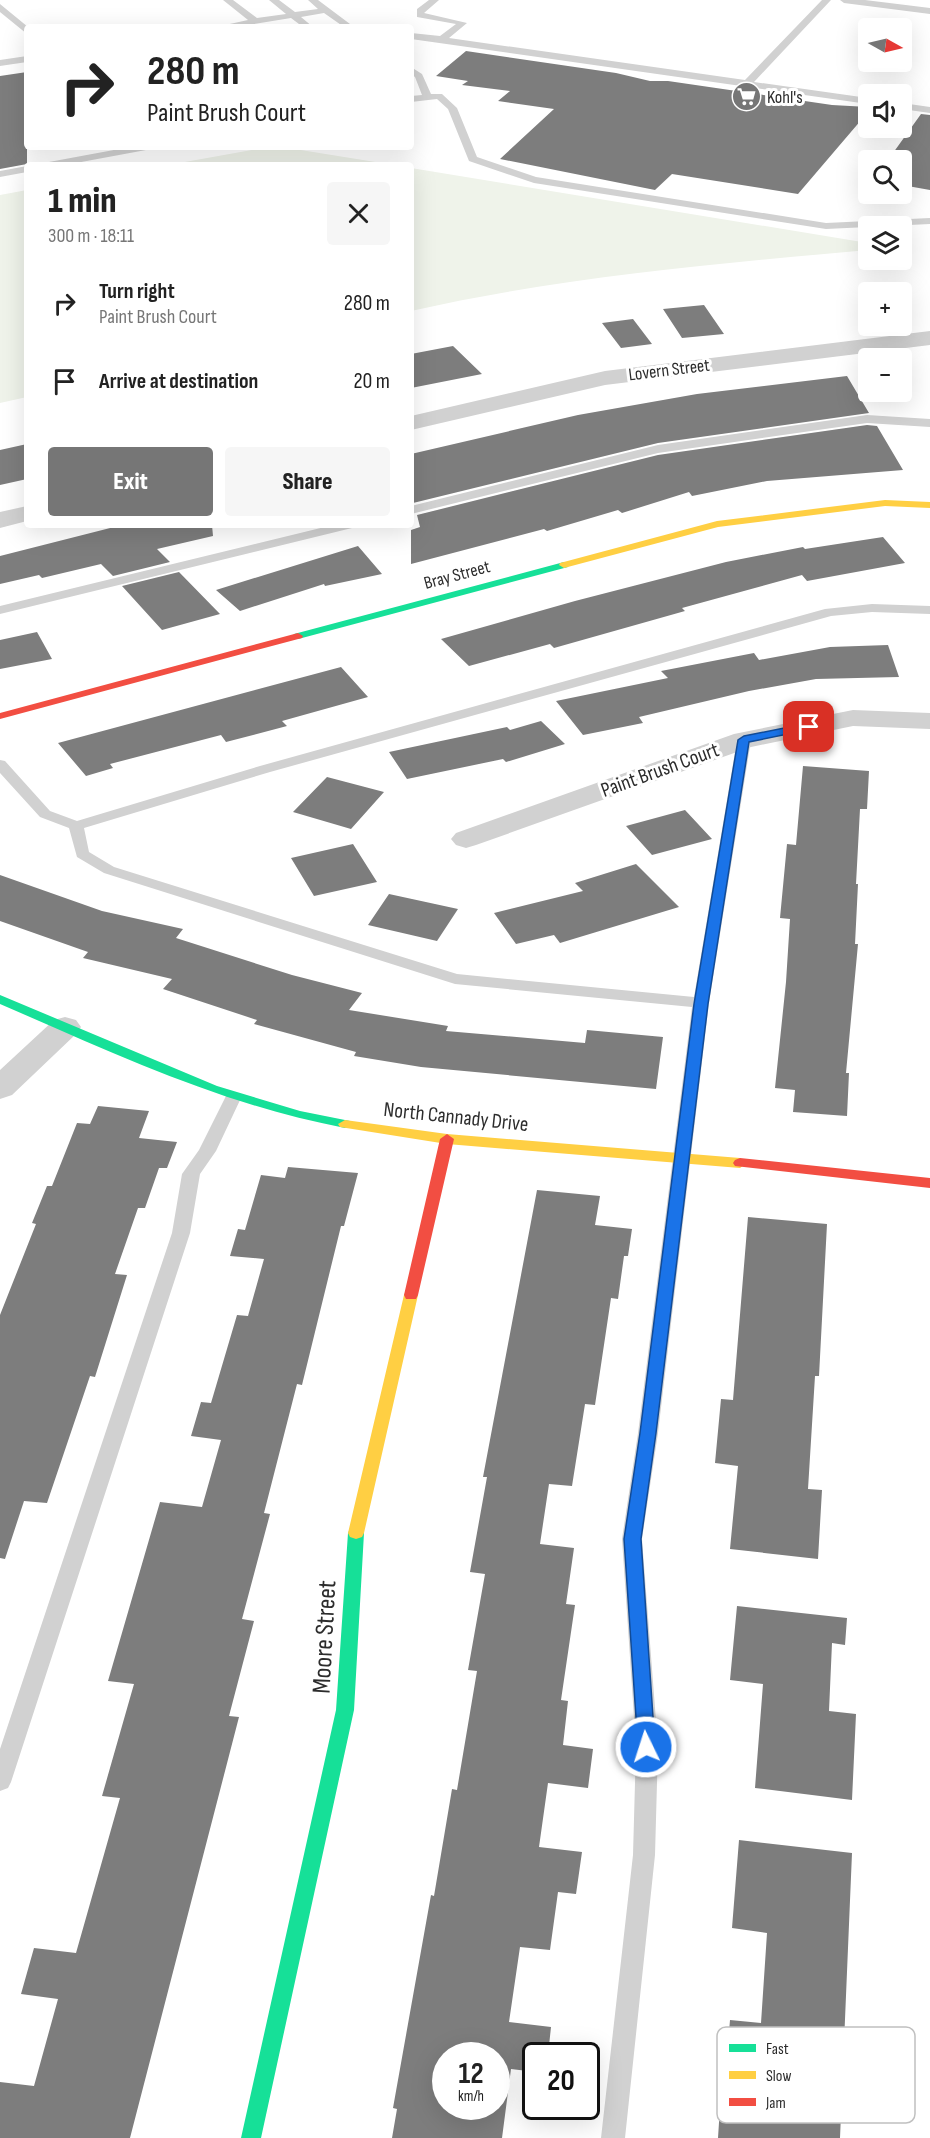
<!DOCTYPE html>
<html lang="en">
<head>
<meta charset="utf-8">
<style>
	:root { --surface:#fff; --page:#f6f6f6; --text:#222; --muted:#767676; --accent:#767676 }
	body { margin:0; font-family:"Sofia Sans Condensed",sans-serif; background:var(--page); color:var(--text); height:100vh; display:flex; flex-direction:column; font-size:22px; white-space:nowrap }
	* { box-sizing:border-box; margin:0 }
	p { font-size:20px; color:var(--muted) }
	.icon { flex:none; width:33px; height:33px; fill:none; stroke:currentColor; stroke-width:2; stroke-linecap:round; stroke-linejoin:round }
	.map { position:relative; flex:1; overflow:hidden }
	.drawer { position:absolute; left:24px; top:162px; width:390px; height:366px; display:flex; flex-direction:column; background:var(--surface); border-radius:6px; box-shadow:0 6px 24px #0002 }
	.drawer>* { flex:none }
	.hud { position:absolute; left:24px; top:24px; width:390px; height:126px; border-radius:6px; box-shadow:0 6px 24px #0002; background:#fff; color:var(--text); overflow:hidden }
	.needle { width:39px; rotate:98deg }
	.tools { position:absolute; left:858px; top:18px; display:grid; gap:12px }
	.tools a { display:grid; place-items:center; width:54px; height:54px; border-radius:6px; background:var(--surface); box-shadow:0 6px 24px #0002; font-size:30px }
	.speed { position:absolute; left:432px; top:2042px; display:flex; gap:12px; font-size:30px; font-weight:700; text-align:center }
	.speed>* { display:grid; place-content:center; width:78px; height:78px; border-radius:50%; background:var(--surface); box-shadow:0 6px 24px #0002; line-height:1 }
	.speed small { font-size:15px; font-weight:400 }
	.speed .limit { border:3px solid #111; border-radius:9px; background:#fff; color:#111 }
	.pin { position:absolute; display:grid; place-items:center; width:51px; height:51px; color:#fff; margin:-26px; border-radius:12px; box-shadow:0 3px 9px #0006 }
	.me { position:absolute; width:66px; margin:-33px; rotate:356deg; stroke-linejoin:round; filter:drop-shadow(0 0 4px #0008) }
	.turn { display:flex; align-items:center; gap:21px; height:126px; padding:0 24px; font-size:27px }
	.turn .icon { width:78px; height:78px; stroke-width:2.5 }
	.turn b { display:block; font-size:42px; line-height:51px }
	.round { display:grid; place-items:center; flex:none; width:63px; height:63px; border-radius:6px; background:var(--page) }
	.overview { display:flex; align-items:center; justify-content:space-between; height:102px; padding:0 24px }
	h1 { font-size:36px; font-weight:800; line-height:45px }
	.cta { display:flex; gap:12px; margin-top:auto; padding:12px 24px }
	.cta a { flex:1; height:69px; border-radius:6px; background:var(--accent); color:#fff; font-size:24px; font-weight:800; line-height:69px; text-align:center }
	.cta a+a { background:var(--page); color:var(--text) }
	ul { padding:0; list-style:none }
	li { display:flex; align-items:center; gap:18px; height:78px; padding:0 24px }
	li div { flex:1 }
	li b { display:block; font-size:22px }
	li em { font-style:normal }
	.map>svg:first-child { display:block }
	.green { fill:#eff3ea }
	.building { fill:#7d7d7d; fill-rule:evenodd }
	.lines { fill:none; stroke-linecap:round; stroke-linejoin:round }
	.lane { fill:#d1d1d1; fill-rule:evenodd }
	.street { fill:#d1d1d1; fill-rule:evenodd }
	.fast { fill:#16e098; fill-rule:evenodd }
	.slow { fill:#ffcf43; fill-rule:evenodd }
	.jam { fill:#f24e42; fill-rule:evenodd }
	.route { fill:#1a73e8; stroke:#114b97; stroke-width:1.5 }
	.labels { text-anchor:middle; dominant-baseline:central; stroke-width:6; stroke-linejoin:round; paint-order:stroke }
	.far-poi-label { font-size:18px; fill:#2c2c2c; stroke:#fff; text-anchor:start }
	.far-street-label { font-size:18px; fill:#2c2c2c; stroke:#fff }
	.street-label { font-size:21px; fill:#2c2c2c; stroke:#fff }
	.near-street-label { font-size:26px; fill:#2c2c2c; stroke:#fff }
	.key { fill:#fff; stroke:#c0c0c0; stroke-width:1.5 }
	.key-label { font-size:16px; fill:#2c2c2c }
</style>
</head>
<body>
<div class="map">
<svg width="930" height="2138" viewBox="0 0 930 2138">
	<rect width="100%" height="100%" fill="#fff"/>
	<path class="green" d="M 269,147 L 282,147 L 394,165 L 168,165 Z
		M 411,168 L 868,243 L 868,250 C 715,264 561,277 411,311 Z
		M 27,190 L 27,397 L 0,403 L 0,195 Z"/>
	<path class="building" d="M 466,51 L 616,73 L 650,81 L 668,81 L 832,105 L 868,107 L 868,112 L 798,194 L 672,174 L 655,190 L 500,159 L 554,109 L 498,101 L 510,91 L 462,85 L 468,81 L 436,76 Z
		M 27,72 L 27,164 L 0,169 L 0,76 Z
		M 921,114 L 930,115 L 930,190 L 902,185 L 902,160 L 888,160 Z
		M 704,305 L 724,334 L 682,338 L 663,309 Z
		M 633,319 L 652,344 L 621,348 L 602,323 Z
		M 453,346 L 482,374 L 411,388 L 411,354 Z
		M 847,376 L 869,413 L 658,443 L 413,503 L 411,494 L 411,454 L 578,415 L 697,394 Z
		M 867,425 L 877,426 L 903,470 L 767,481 L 692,496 L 689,492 L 622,513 L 618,510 L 547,531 L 544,529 L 411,564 L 411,530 L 420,527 L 417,515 L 658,455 Z
		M 27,444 L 27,479 L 0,485 L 0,450 Z
		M 122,525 L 212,525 L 213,536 L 157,549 L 170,562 L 113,576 L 101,564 L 42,578 L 39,575 L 0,584 L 0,556 Z
		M 883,537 L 905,563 L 807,581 L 802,575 L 682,608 L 685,611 L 554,648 L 550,644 L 469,666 L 441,639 L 575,601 L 726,562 L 803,547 L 805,549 Z
		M 358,546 L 382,574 L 325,586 L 324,584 L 240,611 L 216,590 Z
		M 179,572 L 220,614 L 162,630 L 122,586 Z
		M 37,632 L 52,659 L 0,669 L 0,640 Z
		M 888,645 L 899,677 L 816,679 L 749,691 L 639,717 L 643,723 L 583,735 L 556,701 L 668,678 L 661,671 L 754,653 L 759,660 L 830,647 Z
		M 341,667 L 368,697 L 282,721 L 287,726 L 226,742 L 221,735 L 110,764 L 113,768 L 86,776 L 58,743 Z
		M 541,721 L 565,744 L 506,762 L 503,759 L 407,779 L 389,752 L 507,727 L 510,730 Z
		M 803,766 L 869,771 L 867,809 L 860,809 L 856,884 L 858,884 L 855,944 L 858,944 L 846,1073 L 849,1073 L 847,1116 L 793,1112 L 795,1090 L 775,1088 L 786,982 L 790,919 L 780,918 L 787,844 L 796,845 Z
		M 327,777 L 384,792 L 351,829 L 293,812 Z
		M 685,810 L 712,839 L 652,855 L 626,826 Z
		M 353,844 L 377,882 L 314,896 L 291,858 Z
		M 636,864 L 679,907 L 560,943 L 554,935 L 516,944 L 494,913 L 583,891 L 575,883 Z
		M 0,875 L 102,911 L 183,929 L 176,938 L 292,975 L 362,993 L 349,1010 L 448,1026 L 446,1031 L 585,1043 L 587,1030 L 663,1037 L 656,1089 L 421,1067 L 354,1056 L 356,1052 L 254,1024 L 257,1020 L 163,989 L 172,979 L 83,958 L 88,952 L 0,921 Z
		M 389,894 L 458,909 L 437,941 L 368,925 Z
		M 98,1106 L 149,1111 L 139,1138 L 177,1142 L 167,1168 L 159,1168 L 145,1208 L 138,1208 L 115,1274 L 127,1275 L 95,1377 L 90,1376 L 47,1503 L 24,1501 L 5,1559 L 0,1558 L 0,1315 L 36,1224 L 32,1223 L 47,1186 L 52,1186 L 77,1123 L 90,1124 Z
		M 288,1167 L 358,1173 L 344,1226 L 341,1226 L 302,1385 L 297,1384 L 264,1513 L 270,1514 L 242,1619 L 254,1621 L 229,1716 L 239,1717 L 130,2138 L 0,2138 L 0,2082 L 34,2086 L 58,1999 L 21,1994 L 34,1948 L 76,1953 L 120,1798 L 102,1796 L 134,1684 L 108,1681 L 160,1502 L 202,1507 L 221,1440 L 191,1436 L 201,1402 L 211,1403 L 237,1315 L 248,1316 L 264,1259 L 230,1256 L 238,1229 L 245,1230 L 261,1175 L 285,1178 Z
		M 537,1190 L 600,1196 L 595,1225 L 632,1229 L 628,1256 L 624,1256 L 618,1299 L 611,1298 L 595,1405 L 585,1404 L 572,1486 L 549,1484 L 540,1544 L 574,1548 L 566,1604 L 575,1605 L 561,1700 L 568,1701 L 563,1745 L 593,1749 L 588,1788 L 548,1783 L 539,1847 L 582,1852 L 576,1894 L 558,1892 L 550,1950 L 520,1947 L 509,2022 L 551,2027 L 548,2055 L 536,2055 L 536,2072 L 511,2069 L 502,2138 L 392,2138 L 397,2109 L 393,2108 L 431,1895 L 434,1896 L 452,1789 L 457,1790 L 477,1671 L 468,1670 L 485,1574 L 470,1572 L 487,1477 L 483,1477 ZM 446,2055 L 496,2055 L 496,2106 L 446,2106 Z
		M 748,1217 L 827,1224 L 819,1376 L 815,1376 L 808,1489 L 822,1490 L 818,1559 L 730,1549 L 738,1466 L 715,1463 L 721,1399 L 733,1400 Z
		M 737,1606 L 847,1618 L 845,1645 L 832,1643 L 829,1711 L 856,1714 L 852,1800 L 755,1788 L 763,1684 L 730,1680 Z
		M 739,1840 L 852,1853 L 840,2138 L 718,2138 L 721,2091 L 724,2092 L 730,2020 L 761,2023 L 767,1933 L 732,1928 Z"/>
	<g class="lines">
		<path class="lane" d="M 223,0 L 233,0 L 257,18 L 286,14 L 269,0 L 279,0 L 295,12 L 318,9 L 308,0 L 318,0 L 354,27 L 344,27 L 324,13 L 301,17 L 313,27 L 303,27 L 291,18 L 236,27 L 216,27 L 248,20 Z
			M 429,0 L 439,0 L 424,13 L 467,23 L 449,38 L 745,80 L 822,0 L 831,0 L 754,82 L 868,98 L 868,104 L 411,39 L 411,33 L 440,36 L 456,24 L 417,17 L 417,9 Z
			M 840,0 L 865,0 L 930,8 L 930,14 L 844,3 Z
			M 0,4 L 28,27 L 27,34 L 0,12 Z
			M 27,56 L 27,62 L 0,66 L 0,60 Z
			M 411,67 L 422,74 L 431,94 L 442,94 L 457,108 L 477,157 L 536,177 L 826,223 L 930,218 L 930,224 L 826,229 L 534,183 L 469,161 L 448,109 L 437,99 L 411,102 L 411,96 L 422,95 L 415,77 L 411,74 Z
			M 902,103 L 930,107 L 930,113 L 902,109 Z
			M 130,147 L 151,147 L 146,150 L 65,165 L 44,165 L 49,162 Z
			M 27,166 L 27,172 L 0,177 L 0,171 Z
			M 867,415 L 930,419 L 930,427 L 867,423 L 658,453 L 411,514 L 411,506 L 658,445 Z
			M 333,525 L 354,525 L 352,528 L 0,614 L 0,606 Z
			M 872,604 L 930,606 L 930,614 L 872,612 L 831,616 L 270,772 L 84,828 L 89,852 L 114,867 L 457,974 L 694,997 L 737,740 L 744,736 L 751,740 L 709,1003 L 658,1433 L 642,1539 L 658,1747 L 655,1855 L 625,2138 L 601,2138 L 633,1855 L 636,1747 L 622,1539 L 638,1433 L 692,1007 L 455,984 L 104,873 L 77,857 L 69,828 L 40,817 L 0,773 L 0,760 L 5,761 L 50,811 L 77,821 L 260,766 L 825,609 Z
			M 233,1093 L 239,1094 L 241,1098 L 216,1151 L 200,1174 L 190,1233 L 11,1782 L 8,1788 L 0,1791 L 0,1749 L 172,1233 L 182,1174 L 199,1150 L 227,1094 Z"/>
		<path class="street" d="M 930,331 L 930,345 L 605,385 L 411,430 L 411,416 L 605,371 Z
			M 27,506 L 27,521 L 0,528 L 0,512 Z
			M 853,710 L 930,713 L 930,729 L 853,726 L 751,747 L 476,845 L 466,848 L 456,845 L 451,839 L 456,833 L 734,734 Z
			M 65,1017 L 76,1020 L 81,1027 L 76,1034 L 12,1095 L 0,1099 L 0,1070 L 54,1020 Z"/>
		<path class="fast" d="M 564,562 L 569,565 L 568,567 L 302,638 L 298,639 L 293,636 L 294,634 Z
			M 0,995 L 217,1086 L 300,1111 L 350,1121 L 352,1124 L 345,1128 C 220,1104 116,1054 0,1004 Z
			M 356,1527 L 362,1529 L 364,1533 L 354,1710 L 261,2138 L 241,2138 L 336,1710 L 348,1533 L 350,1529 Z"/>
		<path class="slow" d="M 885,500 L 930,502 L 930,508 L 885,506 L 718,527 L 564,568 L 559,565 L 560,563 L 717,521 Z
			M 345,1120 L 447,1134 L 740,1158 L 747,1163 L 740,1168 L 447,1144 L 340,1127 L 338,1124 Z
			M 411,1290 L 416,1291 L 418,1295 L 364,1533 L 362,1537 L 356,1539 L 350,1537 L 348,1533 L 404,1295 L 406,1291 Z"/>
		<path class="jam" d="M 298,633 L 303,636 L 302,638 L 0,719 L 0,713 Z
			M 447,1134 L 454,1139 L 418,1295 L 416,1299 L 406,1299 L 404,1295 L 440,1139 Z
			M 740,1158 L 930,1178 L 930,1188 L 735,1166 L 733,1163 L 735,1160 Z"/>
	</g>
	<path class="route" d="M 809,723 L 813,724 L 813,729 L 749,742 L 708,1004 L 656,1433 L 641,1539 L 655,1747 L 653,1752 L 646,1754 L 640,1752 L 638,1747 L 624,1539 L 640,1433 L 694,1004 L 738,740 L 744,736 Z"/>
	<defs>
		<symbol id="supermarket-disc" viewBox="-11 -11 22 22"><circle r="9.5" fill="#767676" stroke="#fff"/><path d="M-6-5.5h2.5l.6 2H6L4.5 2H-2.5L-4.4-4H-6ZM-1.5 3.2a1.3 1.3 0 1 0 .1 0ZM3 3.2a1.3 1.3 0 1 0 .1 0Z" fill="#fff"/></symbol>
	</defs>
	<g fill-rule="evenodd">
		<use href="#supermarket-disc" x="730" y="80" width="33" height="33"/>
	</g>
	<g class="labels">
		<g class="far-poi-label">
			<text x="767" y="97">Kohl's</text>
		</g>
		<g class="far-street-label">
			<text transform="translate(669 370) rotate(-7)">Lovern Street</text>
			<text transform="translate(457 575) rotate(-15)">Bray Street</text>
		</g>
		<g class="street-label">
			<text transform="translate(660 770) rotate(-20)">Paint Brush Court</text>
			<text transform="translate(456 1117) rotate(6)">North Cannady Drive</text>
		</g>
		<g class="near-street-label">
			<text transform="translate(325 1637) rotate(-87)">Moore Street</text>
		</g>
	</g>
	<rect x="717" y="2027" width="198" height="96" rx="9" class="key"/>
	<rect x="729" y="2044" width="27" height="8" fill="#16e098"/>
	<rect x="729" y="2071" width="27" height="8" fill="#ffcf43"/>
	<rect x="729" y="2098" width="27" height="8" fill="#f24e42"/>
	<g class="key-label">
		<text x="766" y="2054">Fast</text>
		<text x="766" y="2081">Slow</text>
		<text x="766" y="2108">Jam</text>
	</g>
</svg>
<div class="tools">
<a><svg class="needle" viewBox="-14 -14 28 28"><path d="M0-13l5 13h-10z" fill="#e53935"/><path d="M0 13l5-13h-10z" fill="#767676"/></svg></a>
<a><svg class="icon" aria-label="sound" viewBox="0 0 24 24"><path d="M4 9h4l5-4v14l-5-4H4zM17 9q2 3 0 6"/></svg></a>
<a><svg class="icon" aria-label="search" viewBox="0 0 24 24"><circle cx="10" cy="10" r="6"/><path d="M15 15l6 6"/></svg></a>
<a><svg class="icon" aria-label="layers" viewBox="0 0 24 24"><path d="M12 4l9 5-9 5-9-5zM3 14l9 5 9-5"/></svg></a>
<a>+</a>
<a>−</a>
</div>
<div class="speed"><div>12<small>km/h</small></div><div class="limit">20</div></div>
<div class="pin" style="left:809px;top:727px;background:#d93025"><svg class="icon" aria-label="arrive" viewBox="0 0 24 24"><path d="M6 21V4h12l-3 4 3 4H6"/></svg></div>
<svg class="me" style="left:646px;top:1747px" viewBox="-20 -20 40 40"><circle r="17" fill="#1a73e8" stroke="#fff" stroke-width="3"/><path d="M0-11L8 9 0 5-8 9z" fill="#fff"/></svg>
<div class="hud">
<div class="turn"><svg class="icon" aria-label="right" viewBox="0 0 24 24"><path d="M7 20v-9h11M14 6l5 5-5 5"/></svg><div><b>280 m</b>Paint Brush Court</div></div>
</div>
<section class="drawer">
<div class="overview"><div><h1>1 min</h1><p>300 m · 18:11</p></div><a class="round"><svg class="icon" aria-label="close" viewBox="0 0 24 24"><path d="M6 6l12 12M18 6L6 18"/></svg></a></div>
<ul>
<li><svg class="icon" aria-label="right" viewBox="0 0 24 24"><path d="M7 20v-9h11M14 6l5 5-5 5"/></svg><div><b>Turn right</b><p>Paint Brush Court</p></div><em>280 m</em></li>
<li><svg class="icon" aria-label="arrive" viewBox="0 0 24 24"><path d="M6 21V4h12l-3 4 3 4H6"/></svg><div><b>Arrive at destination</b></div><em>20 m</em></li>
</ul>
<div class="cta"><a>Exit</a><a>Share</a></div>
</section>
</div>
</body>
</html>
